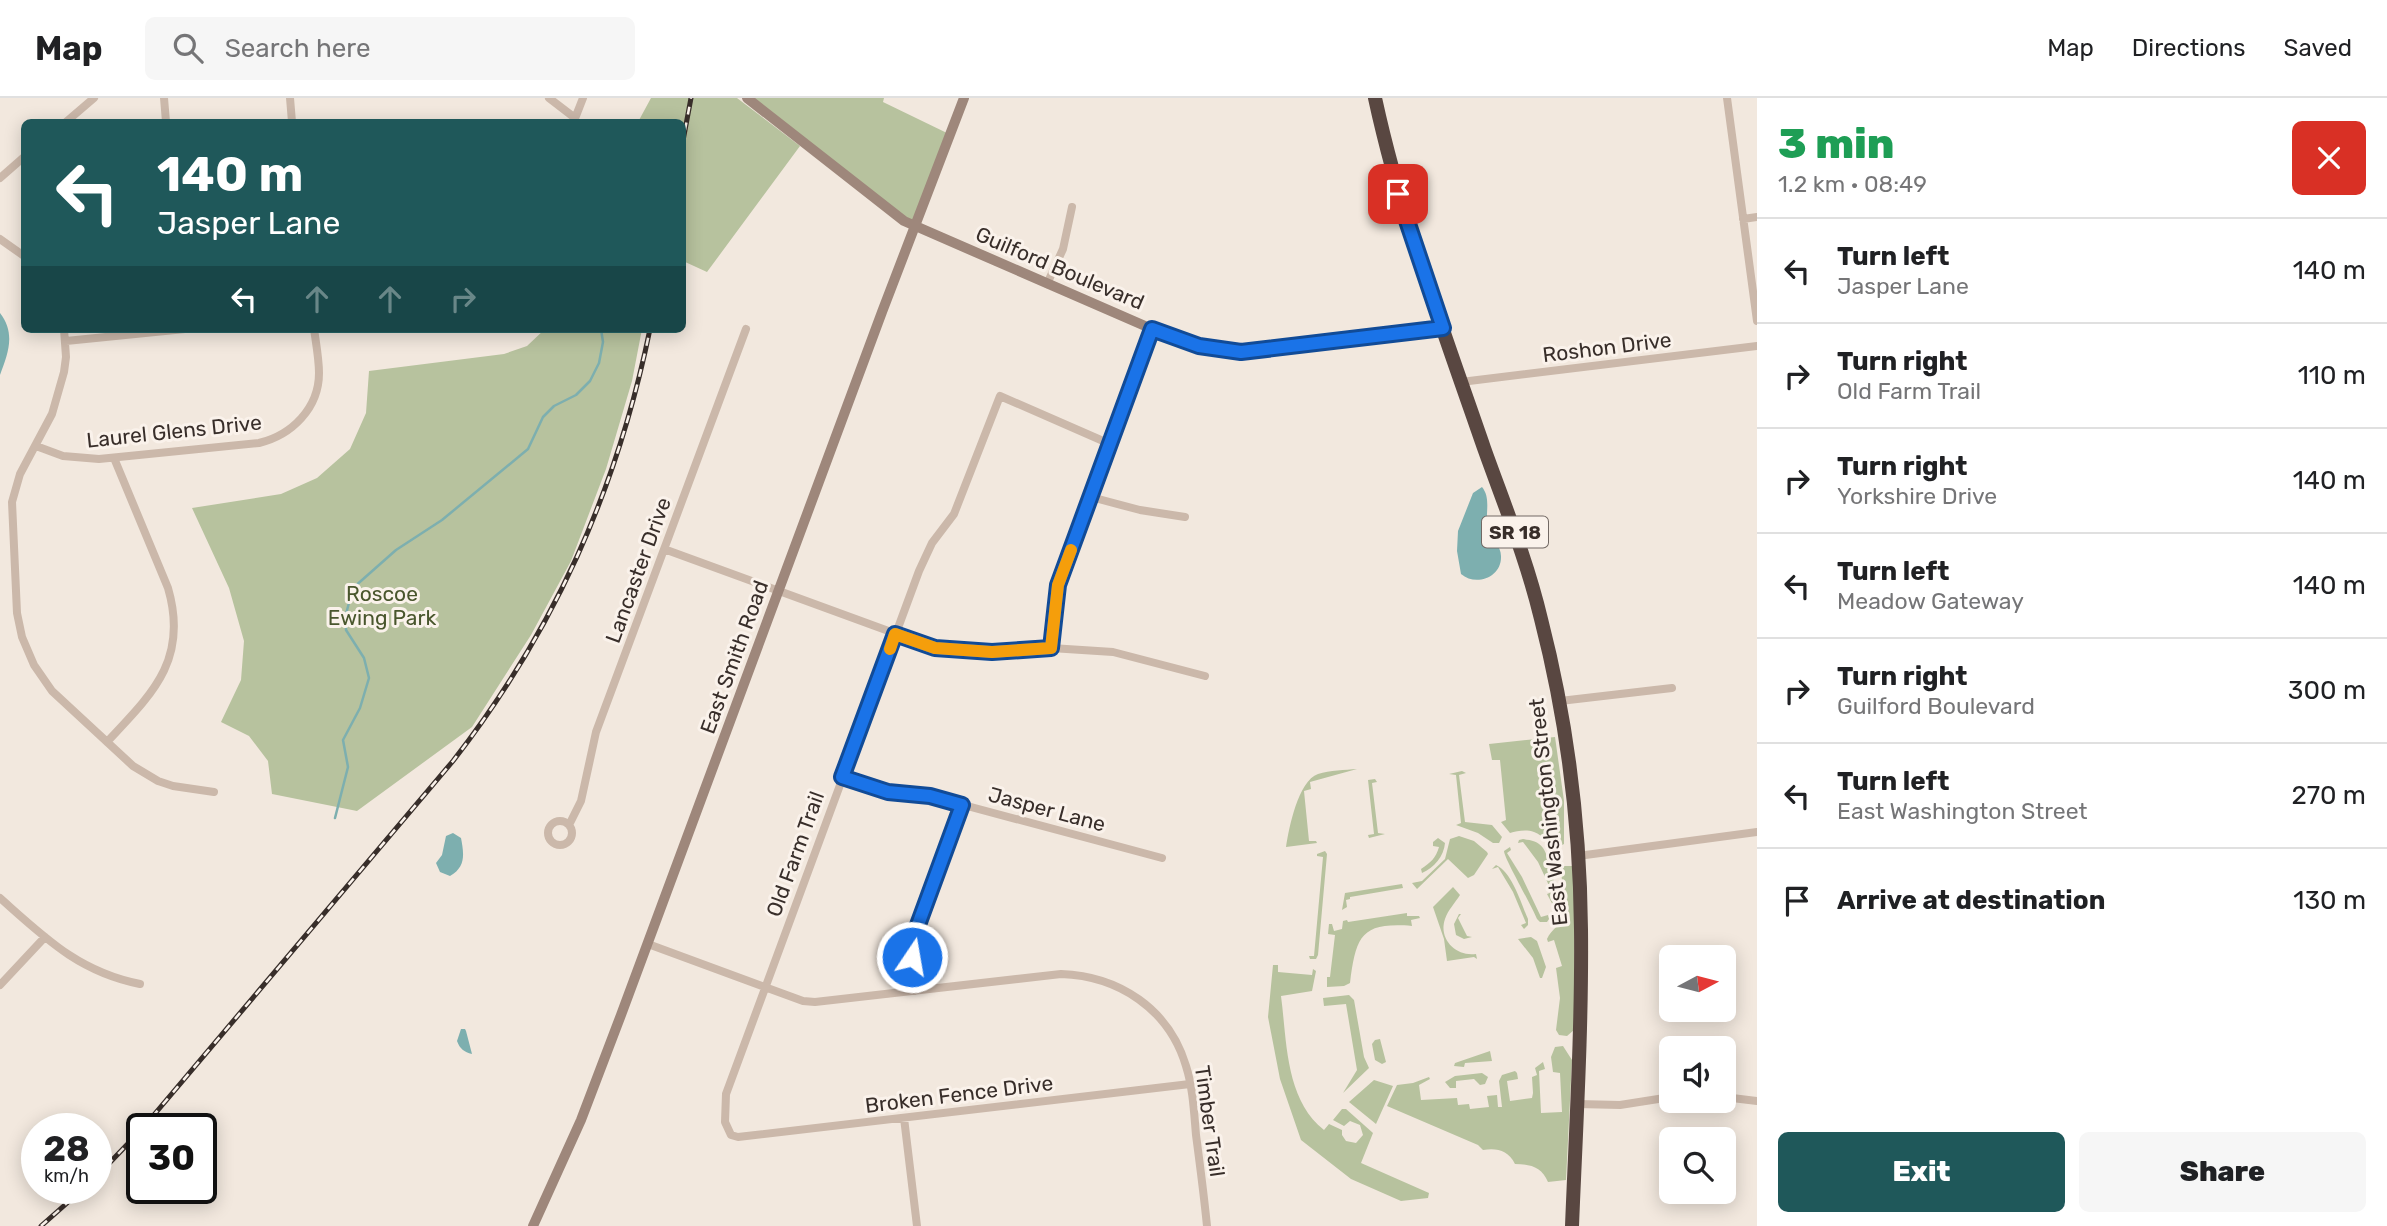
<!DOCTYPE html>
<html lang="en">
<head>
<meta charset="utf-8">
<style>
	:root { --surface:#fff; --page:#f6f6f6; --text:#202124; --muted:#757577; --line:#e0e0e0; --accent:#1f585a }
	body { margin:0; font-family:Rubik,sans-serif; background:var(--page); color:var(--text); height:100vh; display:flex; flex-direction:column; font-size:26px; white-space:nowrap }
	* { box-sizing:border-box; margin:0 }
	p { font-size:23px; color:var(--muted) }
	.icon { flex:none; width:38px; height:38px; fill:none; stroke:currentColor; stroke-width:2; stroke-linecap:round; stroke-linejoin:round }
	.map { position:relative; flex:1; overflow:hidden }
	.drawer { display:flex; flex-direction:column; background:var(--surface); width:630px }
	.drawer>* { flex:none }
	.top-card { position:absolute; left:21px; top:21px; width:665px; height:214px; border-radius:10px; box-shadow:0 4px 18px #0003; background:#1f585a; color:#fff; overflow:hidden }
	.needle { width:46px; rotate:83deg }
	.controls { position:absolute; left:1659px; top:847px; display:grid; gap:14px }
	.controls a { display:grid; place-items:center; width:77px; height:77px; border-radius:10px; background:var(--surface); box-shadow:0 4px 18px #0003; font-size:35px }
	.speed { position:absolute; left:21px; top:1015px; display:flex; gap:14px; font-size:35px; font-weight:700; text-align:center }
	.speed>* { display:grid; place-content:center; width:91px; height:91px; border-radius:50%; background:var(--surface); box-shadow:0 4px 18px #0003; line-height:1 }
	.speed small { font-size:18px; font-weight:400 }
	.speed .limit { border:4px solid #111; border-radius:10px; background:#fff; color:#111 }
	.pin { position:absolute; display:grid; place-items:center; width:60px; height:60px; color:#fff; margin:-30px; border-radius:14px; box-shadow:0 4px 10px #0006 }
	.me { position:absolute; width:77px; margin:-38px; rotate:12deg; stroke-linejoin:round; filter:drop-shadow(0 0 5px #0008) }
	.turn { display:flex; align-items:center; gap:24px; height:147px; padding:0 21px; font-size:32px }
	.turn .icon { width:91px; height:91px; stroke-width:2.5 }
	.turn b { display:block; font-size:49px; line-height:60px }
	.lanes { display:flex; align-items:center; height:66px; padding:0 21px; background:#0003; justify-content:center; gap:35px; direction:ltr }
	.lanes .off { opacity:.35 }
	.round { display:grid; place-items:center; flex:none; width:74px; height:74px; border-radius:10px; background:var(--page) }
	.headline { display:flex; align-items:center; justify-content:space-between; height:119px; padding:0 21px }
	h1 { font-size:42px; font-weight:800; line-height:52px; color:#1e9e55 }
	.action { display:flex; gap:14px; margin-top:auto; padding:14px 21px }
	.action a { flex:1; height:80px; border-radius:10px; background:var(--accent); color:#fff; font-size:28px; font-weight:800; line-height:80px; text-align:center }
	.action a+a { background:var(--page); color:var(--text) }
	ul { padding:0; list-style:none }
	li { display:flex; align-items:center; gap:21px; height:105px; padding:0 21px; border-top:2px solid var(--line) }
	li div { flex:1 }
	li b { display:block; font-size:26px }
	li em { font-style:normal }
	header { display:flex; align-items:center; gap:42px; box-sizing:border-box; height:98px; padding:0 35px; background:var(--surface); border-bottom:2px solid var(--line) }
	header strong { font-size:33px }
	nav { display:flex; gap:38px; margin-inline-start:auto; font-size:24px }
	.search { width:490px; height:63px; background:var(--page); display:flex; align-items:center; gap:18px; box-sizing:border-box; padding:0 24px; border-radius:10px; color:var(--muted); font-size:26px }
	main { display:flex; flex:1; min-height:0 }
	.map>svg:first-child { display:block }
	.green { fill:#b7c29e }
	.water { fill:#7dafaf }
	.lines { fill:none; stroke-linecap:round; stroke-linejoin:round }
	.stream { stroke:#7dafaf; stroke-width:2.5 }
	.street { stroke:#cbb8aa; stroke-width:8 }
	.secondary { stroke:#9e877b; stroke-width:10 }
	.highway { stroke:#594741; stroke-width:14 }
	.rail-casing { stroke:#382e2a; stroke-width:5 }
	.rail { stroke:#faf2eb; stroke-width:2.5; stroke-dasharray:8; stroke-linecap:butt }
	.route-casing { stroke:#114b97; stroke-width:18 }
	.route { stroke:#1a73e8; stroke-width:12 }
	.slow { stroke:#f59e0b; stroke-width:12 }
	.labels { text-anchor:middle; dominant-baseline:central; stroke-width:6; stroke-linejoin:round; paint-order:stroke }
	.shield { fill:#faf2eb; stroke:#726964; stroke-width:2 }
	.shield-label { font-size:19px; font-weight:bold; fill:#382e2a }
	.street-label { font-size:21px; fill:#382e2a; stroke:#faf2eb }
	.park-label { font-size:21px; fill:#49562d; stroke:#faf2eb }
</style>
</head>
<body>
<header>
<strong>Map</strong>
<div class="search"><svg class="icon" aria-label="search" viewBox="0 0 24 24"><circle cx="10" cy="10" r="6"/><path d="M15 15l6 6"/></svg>Search here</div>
<nav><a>Map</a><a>Directions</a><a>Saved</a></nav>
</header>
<main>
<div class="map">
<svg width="1757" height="1128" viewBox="0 0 1757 1128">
	<rect width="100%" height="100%" fill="#f2e8de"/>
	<path class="green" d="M 651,0 L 737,0 L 800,48 L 707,174 L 683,163 L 682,24 L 638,24 Z
		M 750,0 L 884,0 L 883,4 L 949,36 L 914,126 Z
		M 545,231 L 642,231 L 632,283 L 606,371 L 571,463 L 531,537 L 472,629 L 357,713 L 272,696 L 268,663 L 249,638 L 221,624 L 241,582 L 244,543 L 229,490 L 192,410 L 281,396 L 317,380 L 350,351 L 366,315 L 369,273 L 504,256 L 527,248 Z
		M 1555,639 L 1564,703 L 1564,746 C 1550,754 1546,738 1534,734 C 1526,731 1517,733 1510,735 L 1501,724 L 1506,722 L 1500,662 L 1492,662 L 1489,646 Z
		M 1357,671 L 1310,684 L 1311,691 L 1304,693 L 1309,743 L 1316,743 L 1317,745 L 1286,749 C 1289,730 1298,683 1318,676 C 1330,672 1345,672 1357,671 Z
		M 1462,673 L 1466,675 L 1459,677 L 1465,724 L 1492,727 L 1502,739 L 1499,745 L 1493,745 L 1478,735 L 1456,727 L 1461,725 L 1456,677 L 1449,676 Z
		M 1375,681 L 1377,684 L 1372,685 L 1378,735 L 1385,736 L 1369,740 L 1368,737 L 1374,736 L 1368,682 Z
		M 1459,738 L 1474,743 L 1487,754 L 1488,756 L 1474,777 L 1468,780 L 1448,761 L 1417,791 L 1412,785 L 1422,783 L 1445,761 L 1450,741 Z
		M 1438,740 L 1445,745 C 1444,758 1434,770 1422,775 L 1421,771 C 1430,765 1436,760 1439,749 L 1433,748 L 1433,744 Z
		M 1523,741 C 1531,742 1538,743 1543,750 C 1551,762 1558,797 1555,811 L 1547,796 L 1552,794 L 1538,764 L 1523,744 L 1518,745 L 1519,742 Z
		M 1510,749 L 1511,752 L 1507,755 L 1522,779 L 1541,819 L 1548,817 L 1549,821 L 1547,824 L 1540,824 L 1537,821 C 1532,808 1504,760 1504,753 Z
		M 1325,753 L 1327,756 L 1318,857 L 1316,861 L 1310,861 L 1309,858 L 1314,858 L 1323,759 L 1317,758 L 1317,756 Z
		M 1496,767 C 1512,774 1521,805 1528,821 L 1528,827 L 1524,831 L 1521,827 L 1526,825 L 1513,794 L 1498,769 L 1492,771 Z
		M 1564,768 L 1572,768 L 1574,771 L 1574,932 L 1567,938 L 1559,937 L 1556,932 L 1560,900 L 1556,870 L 1562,868 L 1554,842 L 1548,844 L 1547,841 C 1551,831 1563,826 1566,813 C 1568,799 1557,779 1564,768 Z
		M 1402,786 L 1403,790 L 1350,799 L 1350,801 L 1346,802 L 1347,809 L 1342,812 L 1345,795 Z
		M 1453,789 L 1460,797 C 1455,805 1448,812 1445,821 C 1438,841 1456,859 1476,856 L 1477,861 L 1474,859 L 1447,863 L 1444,841 L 1433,809 Z
		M 1407,815 L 1407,818 L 1419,818 L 1420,820 L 1411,822 L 1412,828 C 1361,824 1356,838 1350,885 L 1344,888 L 1327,889 L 1327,879 L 1330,879 L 1335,837 L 1328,836 L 1329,826 L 1332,826 L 1334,833 L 1342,831 L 1343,823 L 1347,822 L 1348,824 Z
		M 1459,816 L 1461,816 L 1458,820 L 1467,838 L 1472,839 L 1464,841 L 1456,837 L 1454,826 Z
		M 1531,839 L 1537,843 L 1546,869 L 1542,880 L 1540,880 L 1533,860 L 1518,841 Z
		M 1273,867 L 1278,867 L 1278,874 L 1312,877 L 1313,871 L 1316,873 L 1312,893 L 1281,898 C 1287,943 1285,1001 1324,1032 L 1329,1026 L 1342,1032 L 1342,1037 L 1346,1043 L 1356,1045 L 1363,1037 L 1360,1027 L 1350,1023 L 1344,1028 L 1333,1022 L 1342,1011 L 1346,1011 L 1373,1035 L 1361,1065 L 1429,1095 L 1428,1100 L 1401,1103 L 1351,1081 L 1301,1042 L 1280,981 L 1268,919 Z
		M 1349,897 L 1354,902 L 1364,959 L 1369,970 L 1343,995 L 1357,972 L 1346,906 L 1324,908 L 1323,900 Z
		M 1380,941 L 1386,964 L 1382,966 L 1375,962 L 1372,946 L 1375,942 Z
		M 1563,948 L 1572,962 L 1566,1082 L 1548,1084 C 1542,1069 1530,1066 1515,1066 C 1508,1052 1497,1050 1483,1052 L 1478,1047 L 1387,1008 L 1397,987 L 1413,985 L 1429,979 L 1430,981 L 1419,987 L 1421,1002 L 1457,1000 L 1458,1007 L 1469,1006 L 1470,1011 L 1489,1009 L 1487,998 L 1497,997 L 1498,1009 L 1502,1009 L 1499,983 L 1502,977 L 1515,973 L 1517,975 L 1518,981 L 1507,983 L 1510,1003 L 1532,1000 L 1533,995 L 1532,979 L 1537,977 L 1535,970 L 1543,964 L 1545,971 L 1539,973 L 1541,1015 L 1562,1014 L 1560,975 L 1553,974 L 1551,959 L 1555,949 Z
		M 1490,953 L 1492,963 L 1465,965 L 1464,969 L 1454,968 L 1455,965 Z
		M 1482,975 L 1488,979 L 1485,986 L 1480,987 L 1474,981 L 1456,983 L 1456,990 L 1450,990 L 1445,984 L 1455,978 Z
		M 1374,982 L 1393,988 L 1376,1026 L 1349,1004 Z"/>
	<path class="water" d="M 0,215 C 16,236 8,255 0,277 Z
		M 1482,389 C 1492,401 1484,419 1488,433 C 1491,442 1501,447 1501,458 C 1502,479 1476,489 1461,476 L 1457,453 L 1458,433 L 1473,395 Z
		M 453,735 L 461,740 C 464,756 466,769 450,778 L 440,774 L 436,765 L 442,757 L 446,738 Z
		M 461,931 L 465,931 L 466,933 L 472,956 C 464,954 460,951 457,943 Z"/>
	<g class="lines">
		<path class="stream" d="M 335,720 L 348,669 L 343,642 L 360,610 L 369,580 L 364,560 L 346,532 L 346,516 L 353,490 L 396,452 L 442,422 L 528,351 L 543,319 L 554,308 L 576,297 L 590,283 L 599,265 L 603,244 L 601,231"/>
		<path class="street" d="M 164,0 L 166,24
			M 290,0 L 292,24
			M 549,0 L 575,20
			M 1727,0 L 1757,223
			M 574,23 L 583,0
			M 66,24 L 94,0
			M 0,80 L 24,59
			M 1743,121 L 1757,119
			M 0,141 L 24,158
			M 1047,186 L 1063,151 L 1072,109
			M 64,231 L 66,259 L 64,274 L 52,316 L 20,376 L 12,404 L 17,515 L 22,539 L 34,567 L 52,593 L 133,668 L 158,683 L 173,688 L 214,694
			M 66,243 L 185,231
			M 1461,284 L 1757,248
			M 1110,346 L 1000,298 L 954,416 L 932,445 L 919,473 L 726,996 L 725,1024 L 731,1037 L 738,1039 L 1190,986
			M 36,348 L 63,358 L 99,361 L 259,345 C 292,337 319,310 319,275 C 319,261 316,245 314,231
			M 1091,399 L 1140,412 L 1185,419
			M 664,451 L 935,550 L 992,554 L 1051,550 L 1113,554 L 1205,578
			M 1051,550 L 1058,487 L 1152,231
			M 1560,603 L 1672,590
			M 107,644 C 152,596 189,562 168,490 L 114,360
			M 842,679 L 888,694 L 930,698 L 1162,760
			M548 735a12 12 0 1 1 24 0a12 12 0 1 1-24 0Z
			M 569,727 L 581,703 L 596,634 L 746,231
			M 1578,758 L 1757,734
			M 0,800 C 45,840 79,874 140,886
			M 648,846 L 803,903 L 815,904 L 1061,876 C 1119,878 1169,911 1186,968 C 1193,990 1194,1014 1196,1037 C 1200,1067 1204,1098 1207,1128
			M 0,887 L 45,839
			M 915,893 L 912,859 L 915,835 L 962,707
			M 1724,999 L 1757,1003
			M 1577,1006 L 1620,1007 L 1671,999
			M 904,1020 L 917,1128"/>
		<path class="secondary" d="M 747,0 L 904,123 L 1152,231 L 1199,248 L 1241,254 L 1443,231
			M 533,1128 L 581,1022 L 621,917 L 882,214 L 964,0"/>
		<path class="highway" d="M 1375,0 C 1401,120 1444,234 1484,350 C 1504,406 1527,462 1541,521 C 1567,622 1580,727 1581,831 C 1582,930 1576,1029 1572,1128"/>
		<defs>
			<path id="rail" d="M 682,48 L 691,0
				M 142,1031 L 453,663 C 554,533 617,392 650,231
				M 96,1079 L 142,1031
				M 41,1128 L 84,1090"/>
		</defs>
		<use href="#rail" class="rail-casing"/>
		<use href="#rail" class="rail"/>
	</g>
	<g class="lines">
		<defs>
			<path id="route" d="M 912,859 L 915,835 L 962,707 L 930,698 L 888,694 L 842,679 L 895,536 L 935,550 L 992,554 L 1051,550 L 1058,487 L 1152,231 L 1199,248 L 1241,254 L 1443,230 L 1398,96"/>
		</defs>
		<use href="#route" class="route-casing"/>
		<use href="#route" class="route"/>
		<path class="slow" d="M 890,551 L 895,536 L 935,550 L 992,554 L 1051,550 L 1058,487 L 1071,452"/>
	</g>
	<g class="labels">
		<rect class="shield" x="1482" y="418.5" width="66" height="31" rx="5"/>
		<g class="shield-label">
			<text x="1515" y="434">SR 18</text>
		</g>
		<g class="street-label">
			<text transform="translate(1060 170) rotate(23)">Guilford Boulevard</text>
			<text transform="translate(1607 249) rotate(-7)">Roshon Drive</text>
			<text transform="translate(174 333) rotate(-6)">Laurel Glens Drive</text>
			<text transform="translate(638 472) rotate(-70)">Lancaster Drive</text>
			<text transform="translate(734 559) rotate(-70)">East Smith Road</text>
			<text transform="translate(1047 711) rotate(15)">Jasper Lane</text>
			<text transform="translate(1548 714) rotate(-96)">East Washington Street</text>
			<text transform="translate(795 756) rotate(-70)">Old Farm Trail</text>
			<text transform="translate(959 996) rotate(-7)">Broken Fence Drive</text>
			<text transform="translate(1210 1023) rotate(82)">Timber Trail</text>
		</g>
		<g class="park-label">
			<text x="382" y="495">Roscoe<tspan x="382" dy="24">Ewing Park</tspan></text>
		</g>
	</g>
</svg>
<div class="controls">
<a><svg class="needle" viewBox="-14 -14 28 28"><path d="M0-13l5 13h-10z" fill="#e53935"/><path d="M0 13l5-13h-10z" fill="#757577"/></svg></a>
<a><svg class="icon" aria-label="sound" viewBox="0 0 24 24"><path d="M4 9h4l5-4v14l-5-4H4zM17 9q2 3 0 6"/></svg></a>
<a><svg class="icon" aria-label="search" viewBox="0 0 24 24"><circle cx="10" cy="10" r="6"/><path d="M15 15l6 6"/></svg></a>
</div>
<div class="speed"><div>28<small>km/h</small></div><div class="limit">30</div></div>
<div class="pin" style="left:1398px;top:96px;background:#d93025"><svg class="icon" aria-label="arrive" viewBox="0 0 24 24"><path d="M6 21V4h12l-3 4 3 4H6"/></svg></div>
<svg class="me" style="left:912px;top:859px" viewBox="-20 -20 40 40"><circle r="17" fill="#1a73e8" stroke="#fff" stroke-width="3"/><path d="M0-11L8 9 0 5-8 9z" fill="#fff"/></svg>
<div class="top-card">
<div class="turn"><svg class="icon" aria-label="left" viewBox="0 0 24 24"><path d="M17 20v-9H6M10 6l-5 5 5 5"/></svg><div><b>140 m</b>Jasper Lane</div></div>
<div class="lanes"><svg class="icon" aria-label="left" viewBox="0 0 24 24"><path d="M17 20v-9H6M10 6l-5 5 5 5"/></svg><svg class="icon off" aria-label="ahead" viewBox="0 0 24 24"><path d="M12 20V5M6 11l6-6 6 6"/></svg><svg class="icon off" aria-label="ahead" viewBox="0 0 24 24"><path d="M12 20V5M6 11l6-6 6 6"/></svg><svg class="icon off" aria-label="right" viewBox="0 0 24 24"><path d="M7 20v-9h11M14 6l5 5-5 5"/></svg></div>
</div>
</div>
<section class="drawer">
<div class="headline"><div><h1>3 min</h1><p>1.2 km · 08:49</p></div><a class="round" style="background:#d93025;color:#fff"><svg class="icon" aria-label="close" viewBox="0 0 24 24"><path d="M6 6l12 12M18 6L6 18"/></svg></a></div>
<ul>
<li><svg class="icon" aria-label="left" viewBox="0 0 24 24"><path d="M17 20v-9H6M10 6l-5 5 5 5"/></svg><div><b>Turn left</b><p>Jasper Lane</p></div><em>140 m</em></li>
<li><svg class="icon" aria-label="right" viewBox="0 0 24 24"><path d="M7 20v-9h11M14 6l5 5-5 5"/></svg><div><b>Turn right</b><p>Old Farm Trail</p></div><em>110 m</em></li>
<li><svg class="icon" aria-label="right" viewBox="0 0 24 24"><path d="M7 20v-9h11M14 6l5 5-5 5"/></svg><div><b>Turn right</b><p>Yorkshire Drive</p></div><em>140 m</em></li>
<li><svg class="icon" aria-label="left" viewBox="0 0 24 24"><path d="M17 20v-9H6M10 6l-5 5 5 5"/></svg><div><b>Turn left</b><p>Meadow Gateway</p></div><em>140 m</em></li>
<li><svg class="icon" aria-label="right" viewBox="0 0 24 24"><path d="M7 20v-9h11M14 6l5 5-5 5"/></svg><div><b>Turn right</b><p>Guilford Boulevard</p></div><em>300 m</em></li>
<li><svg class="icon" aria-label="left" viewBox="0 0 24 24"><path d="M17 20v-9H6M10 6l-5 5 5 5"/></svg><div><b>Turn left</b><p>East Washington Street</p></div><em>270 m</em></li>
<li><svg class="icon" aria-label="arrive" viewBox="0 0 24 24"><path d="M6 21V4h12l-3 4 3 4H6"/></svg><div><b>Arrive at destination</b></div><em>130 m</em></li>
</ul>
<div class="action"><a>Exit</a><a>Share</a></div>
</section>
</main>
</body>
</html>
